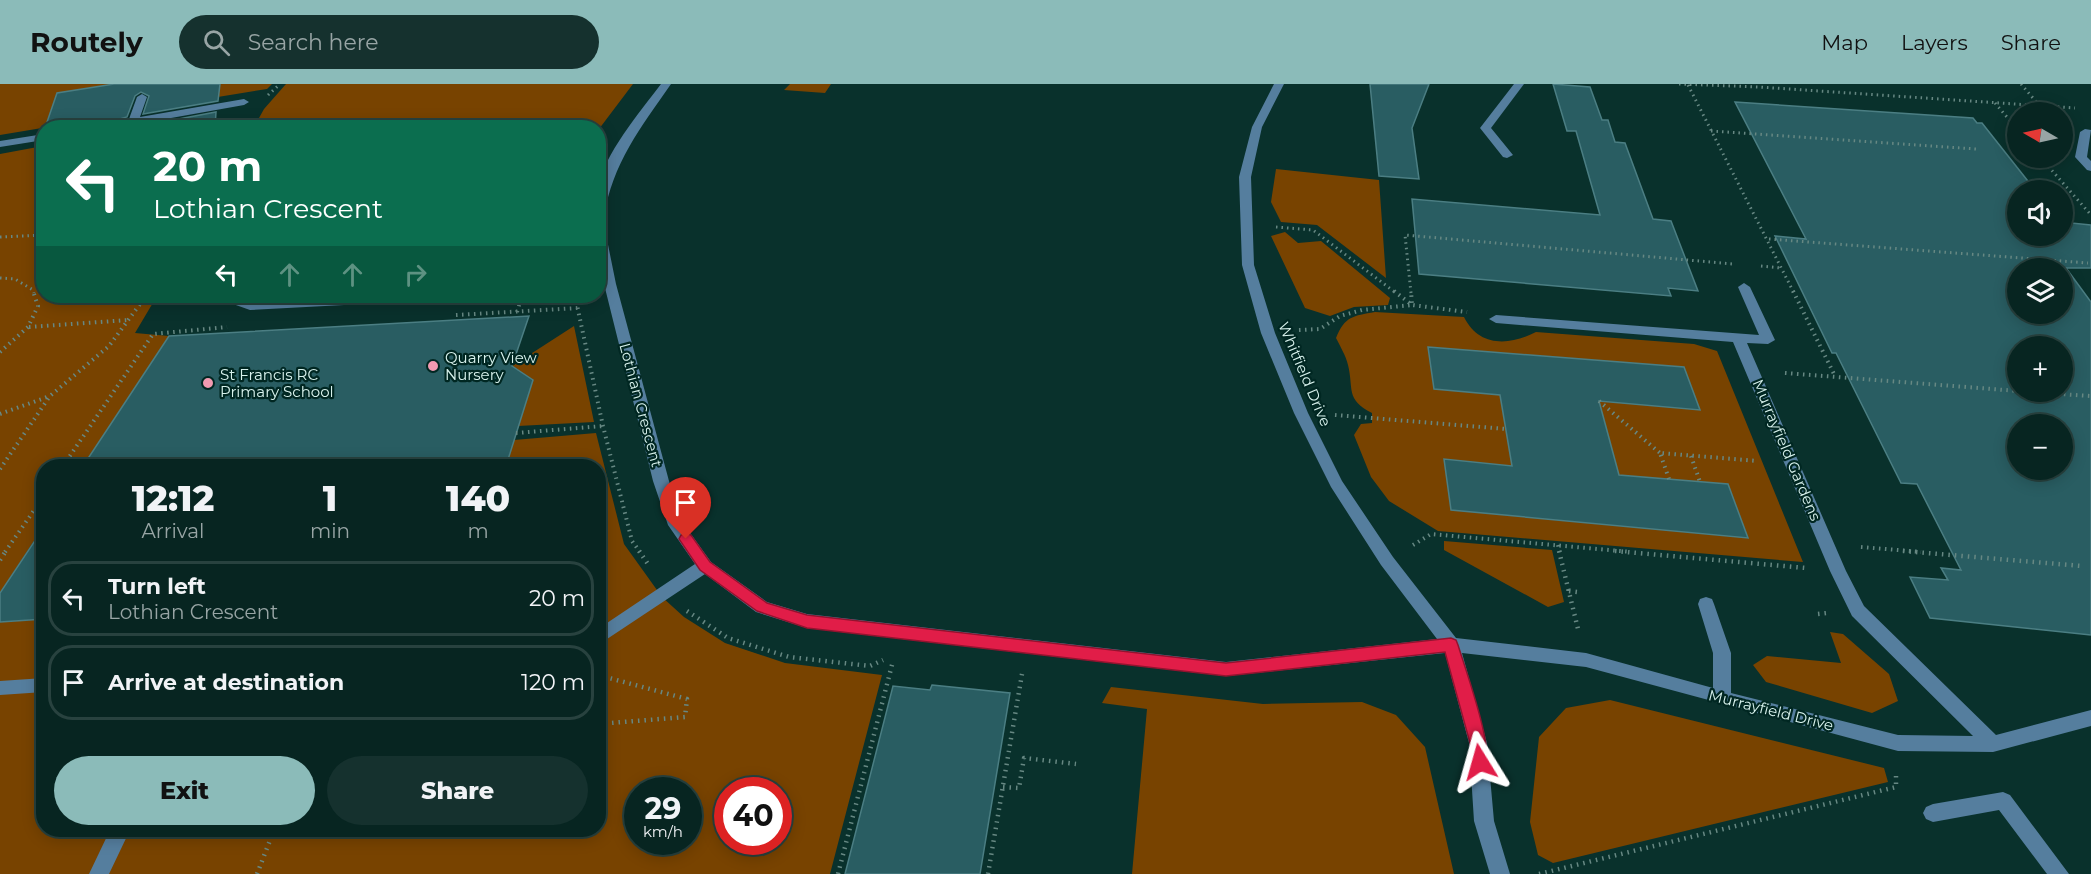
<!DOCTYPE html>
<html lang="en">
<head>
<meta charset="utf-8">
<style>
	:root { --surface:#072521; --page:#15312e; --text:#f1f3f6; --muted:#98a5a5; --line:#28423f; --accent:#8bbbb9 }
	body { margin:0; font-family:Montserrat,sans-serif; background:var(--page); color:var(--text); height:100vh; display:flex; flex-direction:column; font-size:22px; white-space:nowrap }
	* { box-sizing:border-box; margin:0 }
	p { font-size:20px; color:var(--muted) }
	.icon { flex:none; width:33px; height:33px; fill:none; stroke:currentColor; stroke-width:2; stroke-linecap:round; stroke-linejoin:round }
	.map { position:relative; flex:1; overflow:hidden }
	.sheet { position:absolute; left:36px; top:375px; width:570px; height:378px; display:flex; flex-direction:column; background:var(--surface); border-radius:24px; box-shadow:0 3px 15px #0003,0 0 0 2px var(--line) }
	.sheet>* { flex:none }
	.guide { position:absolute; left:36px; top:36px; width:570px; height:183px; border-radius:24px; box-shadow:0 3px 15px #0003,0 0 0 2px var(--line); background:#0b6e4f; color:#fff; overflow:hidden }
	.needle { width:39px; rotate:279deg }
	.tools { position:absolute; left:2007px; top:18px; display:grid; gap:12px }
	.tools a { display:grid; place-items:center; width:66px; height:66px; border-radius:50%; background:var(--surface); box-shadow:0 3px 15px #0003,0 0 0 2px var(--line); font-size:30px }
	.speed { position:absolute; left:624px; top:693px; display:flex; gap:12px; font-size:30px; font-weight:700; text-align:center }
	.speed>* { display:grid; place-content:center; width:78px; height:78px; border-radius:50%; background:var(--surface); box-shadow:0 3px 15px #0003,0 0 0 2px var(--line); line-height:1 }
	.speed small { font-size:15px; font-weight:400 }
	.speed .limit { border:9px solid #d22; background:#fff; color:#111 }
	.pin { position:absolute; display:grid; place-items:center; width:51px; height:51px; color:#fff; margin:-62px -26px; border-radius:50% 50% 50% 0; rotate:-45deg; box-shadow:0 0 6px #0007 }
	.pin .icon { rotate:45deg }
	.me { position:absolute; width:66px; margin:-33px; rotate:352deg; stroke-linejoin:round; filter:drop-shadow(0 0 4px #0008) }
	.turn { display:flex; align-items:center; gap:21px; height:126px; padding:0 18px; font-size:27px }
	.turn .icon { width:78px; height:78px; stroke-width:2.5 }
	.turn b { display:block; font-size:42px; line-height:51px }
	.lanes { display:flex; align-items:center; height:57px; padding:0 18px; background:#0003; justify-content:center; gap:30px; direction:ltr }
	.lanes .off { opacity:.35 }
	.eta { display:flex; justify-content:space-evenly; align-items:center; height:102px; text-align:center }
	.eta b { font-size:36px; font-weight:800; line-height:42px }
	.primary-button { display:flex; gap:12px; margin-top:auto; padding:12px 18px }
	.primary-button a { flex:1; height:69px; border-radius:36px; background:var(--accent); color:#111; font-size:24px; font-weight:800; line-height:69px; text-align:center }
	.primary-button a+a { background:var(--page); color:var(--text) }
	ul { padding:0; list-style:none }
	li { display:flex; align-items:center; gap:18px; height:75px; margin:0 12px 9px; padding:0 6px; border:3px solid var(--line); border-radius:24px }
	li div { flex:1 }
	li b { display:block; font-size:22px }
	li em { font-style:normal }
	header { display:flex; align-items:center; gap:36px; box-sizing:border-box; height:84px; padding:0 30px; background:var(--accent); color:#111 }
	header strong { font-size:28px }
	nav { display:flex; gap:33px; margin-inline-start:auto; font-size:21px }
	.search { width:420px; height:54px; background:var(--page); display:flex; align-items:center; gap:15px; box-sizing:border-box; padding:0 21px; border-radius:33px; color:var(--muted); font-size:22px }
	.map>svg:first-child { display:block }
	.green { fill:#784300; fill-rule:evenodd }
	.building { fill:#295d62; stroke:#4b7e83; stroke-width:1.5; fill-rule:evenodd }
	.lines { fill:none; stroke-linecap:round; stroke-linejoin:round }
	.path-far2 { stroke:#678883; stroke-width:3; stroke-dasharray:1.5 4; stroke-linecap:butt }
	.path-far1 { stroke:#678883; stroke-width:4; stroke-dasharray:1.5 4.5; stroke-linecap:butt }
	.path { stroke:#678883; stroke-width:4.5; stroke-dasharray:1.5 5; stroke-linecap:butt }
	.minor { fill:#557e9e; fill-rule:evenodd }
	.route { fill:#e11d48; stroke:#92132f; stroke-width:1.5 }
	.poi-dot { fill:#f19ab1; stroke:#002722; stroke-width:2 }
	.labels { text-anchor:middle; dominant-baseline:central; stroke-width:4.5; stroke-linejoin:round; paint-order:stroke }
	.poi-label { font-size:15px; fill:#d9f3ee; stroke:#002722; text-anchor:start }
	.street-label { font-size:15px; fill:#d9f3ee; stroke:#002722 }
</style>
</head>
<body>
<header>
<strong>Routely</strong>
<div class="search"><svg class="icon" aria-label="search" viewBox="0 0 24 24"><circle cx="10" cy="10" r="6"/><path d="M15 15l6 6"/></svg>Search here</div>
<nav><a>Map</a><a>Layers</a><a>Share</a></nav>
</header>
<div class="map">
<svg width="2091" height="790" viewBox="0 0 2091 790">
	<rect width="100%" height="100%" fill="#09312c"/>
	<path class="green" d="M 0,0 L 272,0 L 267,5 L 175,20 L 166,5 L 123,12 L 96,35 L 0,51 Z
		M 286,0 L 633,0 L 599,45 L 254,43 L 264,25 Z
		M 790,0 L 831,0 L 825,9 L 784,6 Z
		M 43,62 L 44,212 L 157,212 L 135,249 L 169,252 L 83,382 L 44,382 L 43,443 L 0,509 L 0,70 Z
		M 1276,85 L 1379,96 L 1386,194 L 1317,141 L 1281,138 L 1271,118 Z
		M 1285,148 L 1298,159 L 1321,157 L 1390,214 L 1388,221 L 1354,223 L 1330,232 L 1305,224 L 1271,152 Z
		M 1375,228 L 1464,233 C 1479,263 1509,262 1536,248 L 1694,260 L 1717,267 L 1803,478 L 1438,447 L 1389,417 L 1371,393 L 1354,351 L 1361,340 L 1372,339 L 1372,329 C 1345,315 1354,305 1348,281 C 1346,272 1340,262 1336,254 C 1345,232 1353,232 1375,228 Z
		M 574,242 L 594,338 L 518,342 L 533,296 L 512,282 Z
		M 596,349 L 624,460 L 662,513 L 684,533 L 725,559 L 785,579 L 882,591 L 830,790 L 0,790 L 0,538 L 43,535 L 44,746 L 598,746 L 598,382 L 506,382 L 514,356 ZM 638,706 L 688,706 L 688,758 L 638,758 ZM 728,706 L 778,706 L 778,758 L 728,758 Z
		M 1444,457 L 1552,466 L 1564,518 L 1548,523 L 1444,466 Z
		M 1830,548 L 1843,550 L 1889,590 L 1898,617 L 1872,629 L 1766,598 L 1753,581 L 1767,572 L 1841,579 Z
		M 1111,603 L 1263,620 L 1362,618 L 1396,631 L 1425,663 L 1454,790 L 1132,790 L 1147,625 L 1102,619 Z
		M 1610,616 L 1884,684 L 1888,698 L 1553,779 L 1538,771 L 1530,738 L 1539,653 L 1566,624 Z"/>
	<path class="building" d="M 114,0 L 220,0 L 218,17 L 143,30 L 149,12 L 141,8 L 135,12 L 127,33 L 87,44 L 45,44 L 57,9 Z
		M 1370,0 L 1429,0 L 1412,44 L 1419,95 L 1379,92 Z
		M 1553,0 L 1590,3 L 1602,36 L 1608,36 L 1615,58 L 1625,59 L 1653,135 L 1671,137 L 1698,207 L 1668,204 L 1671,212 L 1419,190 L 1412,115 L 1600,131 L 1576,47 L 1567,47 Z
		M 1735,18 L 1973,34 L 1977,39 L 1982,39 L 2035,106 L 2018,106 L 2018,152 L 2062,152 L 2062,138 L 2091,141 L 2091,184 L 2066,184 L 2091,218 L 2091,551 L 1930,534 L 1910,493 L 1948,496 L 1941,484 L 1961,486 L 1917,400 L 1901,399 L 1836,269 L 1832,269 L 1775,152 L 1806,155 ZM 2018,184 L 2062,184 L 2062,230 L 2018,230 ZM 2018,262 L 2062,262 L 2062,308 L 2018,308 ZM 2018,340 L 2062,340 L 2062,386 L 2018,386 Z
		M 216,28 L 215,44 L 131,44 Z
		M 529,232 L 512,282 L 533,296 L 506,382 L 83,382 L 169,252 Z
		M 1428,263 L 1684,283 L 1700,326 L 1599,317 L 1619,391 L 1728,400 L 1748,454 L 1451,426 L 1444,375 L 1512,382 L 1500,311 L 1434,305 Z
		M 44,443 L 44,535 L 0,538 L 0,509 Z
		M 932,601 L 1010,609 L 980,790 L 845,790 L 893,602 L 930,606 Z"/>
	<g class="lines">
		<path class="path-far2" d="M 1679,0 L 1759,3 L 2075,24
			M 2021,0 L 2039,21
			M 1688,1 L 1794,209
			M 268,11 L 280,0
			M 1995,19 L 2018,46
			M 1711,47 L 1976,65
			M 2041,74 L 2091,131
			M 1276,143 L 1313,146 L 1396,209
			M 0,153 L 44,151
			M 1769,155 L 2088,179
			M 1761,182 L 1781,184
			M 0,194 L 15,195 L 33,206 L 34,209
			M 1411,209 L 1405,151 L 1733,180"/>
		<path class="path-far1" d="M 1394,207 L 1412,221 L 1467,228
			M 1793,207 L 1835,292
			M 575,212 L 603,342 L 632,457 L 640,468
			M 517,228 L 522,212
			M 456,231 L 578,224
			M 29,243 L 128,236
			M 1299,246 L 1320,245 L 1340,232 L 1362,226 L 1412,221 L 1411,207
			M 0,268 L 28,243 L 38,222 L 33,207
			M 1785,289 L 2018,307
			M 2028,308 L 2091,312
			M 1599,317 L 1660,369
			M 0,330 L 50,312
			M 1335,331 L 1506,345
			M 516,349 L 603,342
			M 1691,372 L 1700,398
			M 63,382 L 153,250 L 227,243
			M 0,385 L 50,312 L 109,262 L 146,212
			M 1669,395 L 1660,369 L 1758,377
			M 1413,461 L 1431,450 L 1631,468
			M 1558,461 L 1560,468
			M 1861,463 L 1921,468
			M 5,468 L 44,412"/>
		<path class="path" d="M 639,467 L 650,483
			M 1559,467 L 1578,545
			M 1615,467 L 1806,484
			M 1903,467 L 2082,482
			M 0,476 L 6,467
			M 1569,507 L 1577,508
			M 687,527 L 728,554 L 789,573 L 870,582 L 883,576
			M 1818,530 L 1827,529
			M 598,591 L 687,615 L 685,633 L 598,640
			M 1003,703 L 1019,704 L 1024,674 L 1076,680
			M 257,790 L 274,746
			M 838,790 L 893,577
			M 988,790 L 1022,590
			M 1539,790 L 1896,703 L 1896,690"/>
		<path class="minor" d="M 661,0 L 671,0 C 641,43 612,80 604,133 L 598,136 C 598,126 597,114 598,104 C 602,73 642,25 661,0 Z
			M 1274,0 L 1284,0 L 1262,43 L 1251,93 L 1254,181 L 1275,249 L 1308,329 L 1342,397 L 1393,473 L 1456,554 L 1586,569 L 1713,604 L 1713,569 L 1698,520 L 1700,515 L 1706,513 L 1712,515 L 1714,520 L 1731,569 L 1731,609 L 1898,651 L 1973,652 L 1852,532 L 1830,487 L 1733,258 L 1496,239 L 1489,235 L 1496,231 L 1759,251 L 1738,203 L 1744,199 L 1750,203 L 1775,256 L 1768,260 L 1747,259 L 1846,487 L 1864,522 L 1996,651 L 2091,626 L 2091,642 L 1993,668 L 1898,667 L 1586,583 L 1462,569 L 1487,659 L 1494,737 L 1510,790 L 1490,790 L 1474,737 L 1469,659 L 1445,569 L 1226,592 L 807,544 L 756,528 L 705,490 L 598,561 L 598,545 L 695,480 L 668,441 L 653,397 L 604,200 L 598,174 L 598,138 L 604,141 L 616,200 L 669,397 L 683,439 L 711,478 L 767,518 L 807,530 L 1226,578 L 1437,555 L 1381,481 L 1331,403 L 1294,329 L 1261,249 L 1242,181 L 1239,93 L 1252,43 Z
			M 1514,0 L 1524,0 L 1491,44 L 1513,71 L 1507,74 L 1503,73 L 1480,44 Z
			M 142,10 L 147,13 L 140,33 L 244,15 L 249,18 L 244,21 L 115,44 L 89,44 L 129,35 L 137,13 Z
			M 2085,45 L 2091,46 L 2087,73 L 2091,77 L 2091,87 L 2087,86 L 2075,73 L 2080,48 Z
			M 44,50 L 44,56 L 0,63 L 0,57 Z
			M 233,212 L 245,212 L 245,215 L 251,218 L 372,212 L 445,212 L 439,216 L 250,226 L 233,220 Z
			M 44,594 L 44,608 L 0,611 L 0,597 Z
			M 2003,708 L 2010,711 L 2069,790 L 2047,790 L 1999,726 L 1933,738 L 1926,735 L 1923,729 L 1926,723 L 1933,720 Z
			M 110,746 L 130,746 L 109,790 L 89,790 Z"/>
	</g>
	<path class="route" d="M 686,449 L 691,451 L 710,478 L 767,519 L 807,531 L 1226,579 L 1451,554 L 1456,556 L 1458,561 C 1465,584 1494,665 1486,684 L 1480,686 L 1474,684 L 1470,659 L 1445,568 L 1226,592 L 807,544 L 757,527 L 700,486 L 679,455 L 681,451 Z"/>
	<g class="poi-dot">
		<circle cx="433" cy="282" r="6"/>
		<circle cx="208" cy="299" r="6"/>
	</g>
	<g class="labels">
		<g class="poi-label">
			<text x="445" y="273">Quarry View<tspan x="445" dy="17">Nursery</tspan></text>
			<text x="220" y="290">St Francis RC<tspan x="220" dy="17">Primary School</tspan></text>
		</g>
		<g class="street-label">
			<text transform="translate(1305 290) rotate(67)">Whitfield Drive</text>
			<text transform="translate(641 321) rotate(75)">Lothian Crescent</text>
			<text transform="translate(1787 366) rotate(67)">Murrayfield Gardens</text>
			<text transform="translate(1771 626) rotate(14)">Murrayfield Drive</text>
		</g>
	</g>
</svg>
<div class="tools">
<a><svg class="needle" viewBox="-14 -14 28 28"><path d="M0-13l5 13h-10z" fill="#e53935"/><path d="M0 13l5-13h-10z" fill="#98a5a5"/></svg></a>
<a><svg class="icon" aria-label="sound" viewBox="0 0 24 24"><path d="M4 9h4l5-4v14l-5-4H4zM17 9q2 3 0 6"/></svg></a>
<a><svg class="icon" aria-label="layers" viewBox="0 0 24 24"><path d="M12 4l9 5-9 5-9-5zM3 14l9 5 9-5"/></svg></a>
<a>+</a>
<a>−</a>
</div>
<div class="speed"><div>29<small>km/h</small></div><div class="limit">40</div></div>
<div class="pin" style="left:686px;top:455px;background:#d93025"><svg class="icon" aria-label="arrive" viewBox="0 0 24 24"><path d="M6 21V4h12l-3 4 3 4H6"/></svg></div>
<svg class="me" style="left:1480px;top:678px" viewBox="-20 -20 40 40"><path d="M0-17L14 15 0 8-14 15z" fill="#e11d48" stroke="#fff" stroke-width="4"/></svg>
<div class="guide">
<div class="turn"><svg class="icon" aria-label="left" viewBox="0 0 24 24"><path d="M17 20v-9H6M10 6l-5 5 5 5"/></svg><div><b>20 m</b>Lothian Crescent</div></div>
<div class="lanes"><svg class="icon" aria-label="left" viewBox="0 0 24 24"><path d="M17 20v-9H6M10 6l-5 5 5 5"/></svg><svg class="icon off" aria-label="ahead" viewBox="0 0 24 24"><path d="M12 20V5M6 11l6-6 6 6"/></svg><svg class="icon off" aria-label="ahead" viewBox="0 0 24 24"><path d="M12 20V5M6 11l6-6 6 6"/></svg><svg class="icon off" aria-label="right" viewBox="0 0 24 24"><path d="M7 20v-9h11M14 6l5 5-5 5"/></svg></div>
</div>
<section class="sheet">
<div class="eta">
<div><b>12:12</b><p>Arrival</p></div>
<div><b>1</b><p>min</p></div>
<div><b>140</b><p>m</p></div>
</div>
<ul>
<li><svg class="icon" aria-label="left" viewBox="0 0 24 24"><path d="M17 20v-9H6M10 6l-5 5 5 5"/></svg><div><b>Turn left</b><p>Lothian Crescent</p></div><em>20 m</em></li>
<li><svg class="icon" aria-label="arrive" viewBox="0 0 24 24"><path d="M6 21V4h12l-3 4 3 4H6"/></svg><div><b>Arrive at destination</b></div><em>120 m</em></li>
</ul>
<div class="primary-button"><a>Exit</a><a>Share</a></div>
</section>
</div>
</body>
</html>
